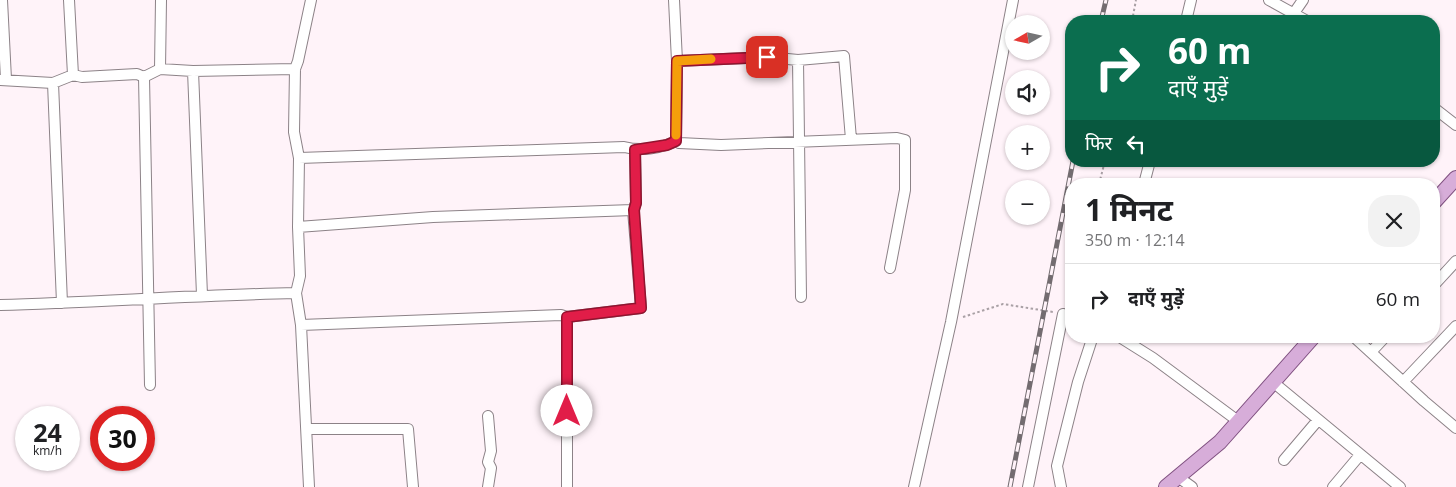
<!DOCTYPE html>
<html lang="hi">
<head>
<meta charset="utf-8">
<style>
	:root { --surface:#fff; --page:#f2f2f2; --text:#202124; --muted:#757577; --line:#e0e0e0 }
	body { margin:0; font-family:"Open Sans","Noto Sans Devanagari",sans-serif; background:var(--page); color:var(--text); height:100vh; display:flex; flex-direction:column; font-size:19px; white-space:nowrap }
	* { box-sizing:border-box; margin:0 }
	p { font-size:16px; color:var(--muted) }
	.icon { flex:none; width:28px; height:28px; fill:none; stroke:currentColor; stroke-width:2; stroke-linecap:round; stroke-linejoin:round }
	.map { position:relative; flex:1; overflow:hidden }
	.sheet { position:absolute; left:1065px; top:178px; width:375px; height:165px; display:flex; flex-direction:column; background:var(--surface); border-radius:20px; box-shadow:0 1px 4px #0004 }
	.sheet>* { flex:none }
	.banner { position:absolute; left:1065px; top:15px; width:375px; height:152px; border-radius:20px; box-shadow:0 1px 4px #0004; background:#0b6e4f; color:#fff; overflow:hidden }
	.needle { width:32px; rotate:261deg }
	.tools { position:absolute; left:1005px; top:15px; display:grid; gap:10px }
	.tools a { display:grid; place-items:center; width:45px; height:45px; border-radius:50%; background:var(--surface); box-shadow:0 1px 4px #0004; font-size:25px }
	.speed { position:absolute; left:15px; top:406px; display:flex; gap:10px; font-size:25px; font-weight:700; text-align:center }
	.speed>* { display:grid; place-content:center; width:65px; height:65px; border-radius:50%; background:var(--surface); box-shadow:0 1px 4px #0004; line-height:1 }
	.speed small { font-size:12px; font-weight:400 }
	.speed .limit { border:8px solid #d22; background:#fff; color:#111 }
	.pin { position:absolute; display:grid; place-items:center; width:42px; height:42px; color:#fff; margin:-21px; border-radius:10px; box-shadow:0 2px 8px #0006 }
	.me { position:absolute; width:55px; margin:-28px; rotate:0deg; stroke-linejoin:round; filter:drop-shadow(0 0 4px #0008) }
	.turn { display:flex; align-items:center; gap:18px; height:105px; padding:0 20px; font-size:22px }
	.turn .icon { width:65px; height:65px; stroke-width:2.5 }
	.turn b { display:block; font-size:35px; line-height:42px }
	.then { display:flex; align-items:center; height:48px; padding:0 20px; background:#0003; gap:10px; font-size:19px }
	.round { display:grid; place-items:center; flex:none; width:52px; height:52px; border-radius:20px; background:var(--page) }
	.head { display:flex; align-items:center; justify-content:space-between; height:85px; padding:0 20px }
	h1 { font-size:30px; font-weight:700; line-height:38px }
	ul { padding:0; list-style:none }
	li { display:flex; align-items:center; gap:15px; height:70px; padding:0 20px; border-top:1px solid var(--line) }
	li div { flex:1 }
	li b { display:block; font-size:19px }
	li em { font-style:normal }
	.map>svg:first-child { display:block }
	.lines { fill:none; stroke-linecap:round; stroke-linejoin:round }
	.minor-casing { stroke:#8c8287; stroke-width:12 }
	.major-casing { stroke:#805181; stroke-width:16 }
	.path { stroke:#a9a0a5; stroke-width:2; stroke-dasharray:2.5 2.5; stroke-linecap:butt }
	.minor { stroke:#fff; stroke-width:10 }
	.major { stroke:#d7add9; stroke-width:14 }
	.rail-casing { stroke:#736c70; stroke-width:5 }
	.rail { stroke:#fff3f9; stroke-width:3; stroke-dasharray:9; stroke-linecap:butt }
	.route-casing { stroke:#92132f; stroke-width:12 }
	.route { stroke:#e11d48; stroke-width:9 }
	.slow { stroke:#f59e0b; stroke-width:9 }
</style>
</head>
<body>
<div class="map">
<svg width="1456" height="487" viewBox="0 0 1456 487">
	<rect width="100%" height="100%" fill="#fff3f9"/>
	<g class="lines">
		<defs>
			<path id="minor" d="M 2,0 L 6,79
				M 69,0 L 73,75
				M 674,0 L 677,61 L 676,141 L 679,143 L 721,145 L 897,138 L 905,140 L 905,190 L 890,268
				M 1269,0 L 1307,21
				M 1294,13 L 1303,0
				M 1186,21 L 1191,0
				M 798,60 L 801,297
				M 677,61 L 767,57 L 798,60 L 844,56 L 851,139
				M 160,69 L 161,0
				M 193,71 L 202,295
				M 144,77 L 150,385
				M 0,80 L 53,83 L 73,75 L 82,77 L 137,74 L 144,77 L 160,69 L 193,71 L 295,69
				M 53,83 L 62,303
				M 1434,108 L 1456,125
				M 299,158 L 624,147 C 640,151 660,149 676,141
				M 1144,184 L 1150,161
				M 298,227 L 433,217 L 633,210
				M 1434,285 L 1456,261
				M 0,305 C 99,302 198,295 296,293
				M 301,325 L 561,315 L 567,317 L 641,308 L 633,210 L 636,203 L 635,150
				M 1118,336 L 1153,358 L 1238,421
				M 1353,336 L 1424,401 L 1456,428
				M 1371,352 L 1386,336
				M 1273,382 L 1400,487
				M 1403,382 L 1456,326
				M 307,429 L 408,429 L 413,487
				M 1284,460 L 1318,420
				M 1178,477 L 1192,487
				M 309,487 L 301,325 L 296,293 L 300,276 L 298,227 L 299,158 L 294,132 L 295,69 L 298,61 L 311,0
				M 488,487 L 491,468 L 488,462 L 491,451 L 488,416
				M 567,487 L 567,317
				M 914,487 L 951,322 L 1013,0
				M 1028,487 L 1063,314
				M 1061,487 L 1057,466 L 1078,382 L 1093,336
				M 1333,487 L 1360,455"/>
			<path id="major" d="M 1434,202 L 1456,178
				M 1166,487 L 1220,442 L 1314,336"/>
		</defs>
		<use href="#minor" class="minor-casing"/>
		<use href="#major" class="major-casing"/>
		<path class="path" d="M 1132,21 L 1136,0
			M 1099,184 L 1105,161
			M 963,317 L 1003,304 L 1053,312"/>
		<use href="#minor" class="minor"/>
		<use href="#major" class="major"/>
		<defs>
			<path id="rail" d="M 1101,21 L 1106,0
				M 1010,487 L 1073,161"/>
		</defs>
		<use href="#rail" class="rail-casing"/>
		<use href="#rail" class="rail"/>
	</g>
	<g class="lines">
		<defs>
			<path id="route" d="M 567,411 L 567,317 L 641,308 L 634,210 L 636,203 L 635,150 L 667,145 L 676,141 L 677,61 L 767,57"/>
		</defs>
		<use href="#route" class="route-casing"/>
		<use href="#route" class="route"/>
		<path class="slow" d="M 676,135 L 677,61 L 711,59"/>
	</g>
</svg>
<div class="tools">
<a><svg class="needle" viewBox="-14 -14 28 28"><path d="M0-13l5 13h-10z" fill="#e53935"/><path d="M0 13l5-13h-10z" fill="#757577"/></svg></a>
<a><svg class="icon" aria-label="sound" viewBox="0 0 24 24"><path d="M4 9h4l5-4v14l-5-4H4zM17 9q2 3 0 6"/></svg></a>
<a>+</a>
<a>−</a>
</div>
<div class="speed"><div>24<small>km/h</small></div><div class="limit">30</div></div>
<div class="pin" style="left:767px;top:57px;background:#d93025"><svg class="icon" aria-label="arrive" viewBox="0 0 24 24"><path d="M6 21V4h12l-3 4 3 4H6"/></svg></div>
<svg class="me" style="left:567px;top:411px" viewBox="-20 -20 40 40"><circle r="19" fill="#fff"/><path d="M0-13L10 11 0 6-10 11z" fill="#e11d48"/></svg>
<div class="banner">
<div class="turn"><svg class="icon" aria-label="right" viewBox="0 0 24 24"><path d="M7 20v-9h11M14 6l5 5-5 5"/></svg><div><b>60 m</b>दाएँ मुड़ें</div></div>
<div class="then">फिर<svg class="icon" aria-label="left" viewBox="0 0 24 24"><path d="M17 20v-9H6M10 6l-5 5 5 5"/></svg></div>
</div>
<section class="sheet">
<div class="head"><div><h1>1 मिनट</h1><p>350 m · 12:14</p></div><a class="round"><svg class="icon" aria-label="close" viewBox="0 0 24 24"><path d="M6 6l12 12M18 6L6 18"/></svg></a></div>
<ul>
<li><svg class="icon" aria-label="right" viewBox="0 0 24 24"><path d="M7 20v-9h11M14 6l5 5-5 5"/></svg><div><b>दाएँ मुड़ें</b></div><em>60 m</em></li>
</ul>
</section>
</div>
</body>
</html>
